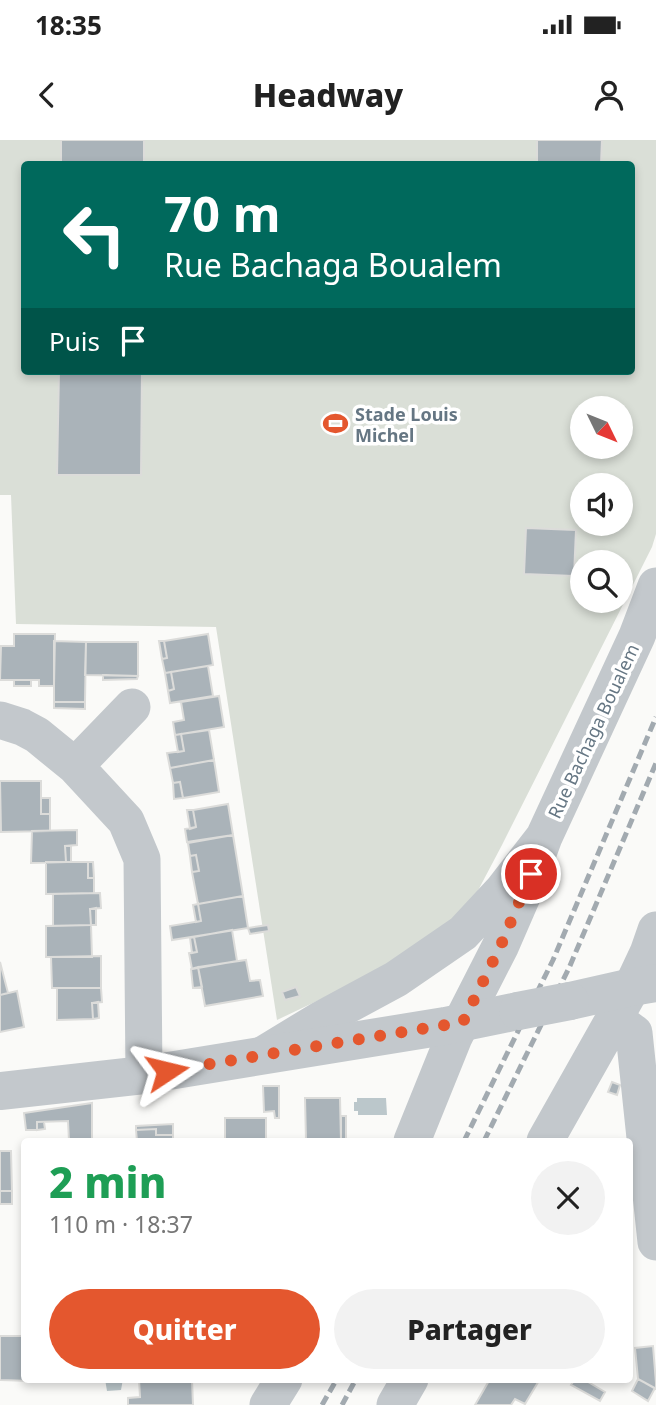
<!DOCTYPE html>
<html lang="fr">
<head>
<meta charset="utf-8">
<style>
	:root { --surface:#fff; --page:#f2f2f2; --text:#222; --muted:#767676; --accent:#e4572e }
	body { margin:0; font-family:"Noto Sans",sans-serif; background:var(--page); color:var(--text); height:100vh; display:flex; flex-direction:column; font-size:26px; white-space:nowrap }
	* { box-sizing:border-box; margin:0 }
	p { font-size:23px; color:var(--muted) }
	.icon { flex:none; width:38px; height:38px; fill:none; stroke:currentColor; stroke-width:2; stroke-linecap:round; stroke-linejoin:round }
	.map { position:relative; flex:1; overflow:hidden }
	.details { position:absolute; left:21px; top:998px; width:612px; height:245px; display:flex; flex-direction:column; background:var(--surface); border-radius:7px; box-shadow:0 4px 10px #0003 }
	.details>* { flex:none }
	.hud { position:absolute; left:21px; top:21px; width:614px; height:214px; border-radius:7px; box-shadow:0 4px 10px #0003; background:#00695c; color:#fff; overflow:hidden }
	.needle { width:46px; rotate:133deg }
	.fabs { position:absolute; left:570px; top:256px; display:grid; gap:14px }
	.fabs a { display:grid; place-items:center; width:63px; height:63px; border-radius:50%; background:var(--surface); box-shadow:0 4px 10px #0003; font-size:35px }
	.pin { position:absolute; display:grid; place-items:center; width:60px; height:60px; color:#fff; margin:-30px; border:4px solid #fff; border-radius:50%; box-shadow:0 2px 7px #0007 }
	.me { position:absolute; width:77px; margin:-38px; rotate:80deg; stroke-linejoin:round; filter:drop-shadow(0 0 5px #0008) }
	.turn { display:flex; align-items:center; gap:24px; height:147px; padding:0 28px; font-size:32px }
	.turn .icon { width:91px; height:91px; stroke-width:2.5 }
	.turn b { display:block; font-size:49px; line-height:60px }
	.then { display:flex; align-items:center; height:66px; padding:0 28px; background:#0003; gap:14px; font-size:26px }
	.round { display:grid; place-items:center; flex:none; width:74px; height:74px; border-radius:37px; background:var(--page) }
	.head { display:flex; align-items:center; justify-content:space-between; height:119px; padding:0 28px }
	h1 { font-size:42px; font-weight:800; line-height:52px; color:#1e9e55 }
	.button { display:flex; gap:14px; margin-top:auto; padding:14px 28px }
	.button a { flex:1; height:80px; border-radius:42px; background:var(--accent); color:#fff; font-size:28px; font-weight:800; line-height:80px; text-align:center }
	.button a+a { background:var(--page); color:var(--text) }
	.status { display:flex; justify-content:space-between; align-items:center; height:49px; padding:0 35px; background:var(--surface); direction:ltr }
	.status svg { height:19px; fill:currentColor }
	header { display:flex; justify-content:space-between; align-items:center; height:91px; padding:0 28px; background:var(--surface); font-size:32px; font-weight:800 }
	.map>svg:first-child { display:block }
	.green { fill:#dadfd7; fill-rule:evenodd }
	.water { fill:#bbc7cb }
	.building { fill:#aab3b9; stroke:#dcdcda; stroke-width:2 }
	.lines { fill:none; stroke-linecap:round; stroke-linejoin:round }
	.minor { stroke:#c3c8cc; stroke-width:37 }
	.tertiary { stroke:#c3c8cc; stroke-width:38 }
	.rail { stroke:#a2aab0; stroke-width:5; stroke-dasharray:10 5; stroke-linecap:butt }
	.tertiary-bridge { stroke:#c3c8cc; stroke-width:38 }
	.route { stroke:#e4572e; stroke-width:12; stroke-dasharray:0 21.6 }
	.labels { text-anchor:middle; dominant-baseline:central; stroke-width:7; stroke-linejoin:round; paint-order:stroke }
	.poi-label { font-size:18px; font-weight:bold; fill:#657683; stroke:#fff; text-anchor:start }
	.street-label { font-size:18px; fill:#657683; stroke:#fff }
</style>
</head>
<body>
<div class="status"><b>18:35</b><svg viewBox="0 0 49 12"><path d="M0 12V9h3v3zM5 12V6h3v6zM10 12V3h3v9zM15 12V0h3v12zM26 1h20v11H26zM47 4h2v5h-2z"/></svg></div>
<header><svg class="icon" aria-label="back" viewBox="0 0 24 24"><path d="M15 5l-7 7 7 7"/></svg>Headway<svg class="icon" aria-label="person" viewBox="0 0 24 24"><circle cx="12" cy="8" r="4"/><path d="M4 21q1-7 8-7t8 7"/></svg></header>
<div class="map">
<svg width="656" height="1265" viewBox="0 0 656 1265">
	<rect width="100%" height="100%" fill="#fafaf8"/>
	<path class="green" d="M 0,0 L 656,0 L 656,394 L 652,407 L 502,705 L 454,796 L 277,880 L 216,487 L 16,484 L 11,355 L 0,355 ZM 24,24 L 632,24 L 632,231 L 24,231 ZM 583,268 L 621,268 L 621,306 L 583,306 ZM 583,345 L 621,345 L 621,383 L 583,383 ZM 583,422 L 621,422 L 621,460 L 583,460 Z"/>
	<path class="water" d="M 357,958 L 386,958 L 387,975 L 358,975 L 358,971 L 354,971 L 354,962 L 357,962 Z
		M 105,1239 L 123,1239 L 121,1250 L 107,1251 Z"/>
	<path class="building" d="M 61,0 L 144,0 L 144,24 L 61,24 Z
		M 537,0 L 602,0 L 601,24 L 537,24 Z
		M 59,231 L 142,231 L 141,335 L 57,335 Z
		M 526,388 L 576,390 L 574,436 L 524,434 Z
		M 14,494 L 55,494 L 54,546 L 39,546 L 39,540 L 0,540 L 1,506 L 14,506 Z
		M 208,494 L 213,525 L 165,533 L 162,519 L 167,518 L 164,501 Z
		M 54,501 L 86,502 L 85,562 L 54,562 Z
		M 159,501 L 164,501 L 167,518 L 162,519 Z
		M 86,502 L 138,502 L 138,536 L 85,535 Z
		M 208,526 L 213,556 L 170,563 L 168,551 L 174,549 L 171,532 Z
		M 171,532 L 174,549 L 168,551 L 165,533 Z
		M 103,535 L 138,536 L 137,539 L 103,540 Z
		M 14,540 L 31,540 L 31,546 L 14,546 Z
		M 219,556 L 224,587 L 175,595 L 173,582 L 184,580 L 181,562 Z
		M 54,562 L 85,562 L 85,569 L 54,568 Z
		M 209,590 L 214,620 L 170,628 L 167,613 L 184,611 L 181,594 Z
		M 181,594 L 184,611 L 178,612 L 175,595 Z
		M 214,620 L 219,652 L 183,658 L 180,642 L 173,643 L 170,628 Z
		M 0,641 L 41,641 L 41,674 L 50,674 L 50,691 L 1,692 Z
		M 180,642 L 183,658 L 174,659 L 173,643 Z
		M 41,658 L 50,658 L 50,674 L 41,674 Z
		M 228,664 L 233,695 L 187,702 L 185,689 L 196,687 L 193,670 Z
		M 187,670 L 193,670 L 196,687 L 190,689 Z
		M 77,690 L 77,705 L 65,706 L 66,722 L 31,723 L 32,691 Z
		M 233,695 L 243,756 L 198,764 L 192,732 L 199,731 L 196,715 L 190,716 L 188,703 Z
		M 65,706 L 71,706 L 71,722 L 66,722 Z
		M 196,715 L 199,731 L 192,732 L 190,716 Z
		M 46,722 L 88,722 L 88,738 L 94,738 L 94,753 L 46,754 Z
		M 88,722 L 93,722 L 94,738 L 88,738 Z
		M 100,753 L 101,768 L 90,769 L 91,785 L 53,786 L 53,754 Z
		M 243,756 L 248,788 L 172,800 L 170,786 L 201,781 L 198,764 Z
		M 198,764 L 201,781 L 196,782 L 193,765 Z
		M 96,768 L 96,785 L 91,785 L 90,769 Z
		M 91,785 L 92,817 L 46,817 L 46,786 Z
		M 268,785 L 269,791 L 250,794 L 248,788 Z
		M 232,790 L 237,821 L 192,829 L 189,813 L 197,812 L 194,797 Z
		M 194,797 L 197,812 L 192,813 L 190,798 Z
		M 101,816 L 101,848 L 52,848 L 51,817 Z
		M 246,820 L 250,841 L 260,840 L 263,856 L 205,866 L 198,827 Z
		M 0,822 L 8,853 L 0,855 Z
		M 198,827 L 202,847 L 193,848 L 191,829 Z
		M 296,847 L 300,856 L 285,860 L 282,852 Z
		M 57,848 L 101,848 L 102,862 L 92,863 L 93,879 L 57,880 Z
		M 17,851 L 24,887 L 0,892 L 0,855 Z
		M 98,862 L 99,878 L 93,879 L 92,863 Z
		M 612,942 L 620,945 L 617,955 L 608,952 Z
		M 263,946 L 279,946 L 279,978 L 275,978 L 274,971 L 264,972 Z
		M 305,958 L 340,958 L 341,1001 L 306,1001 Z
		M 92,963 L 92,1001 L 69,1001 L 68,981 L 37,982 L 37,990 L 26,990 L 24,973 Z
		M 341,976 L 346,976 L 346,1001 L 341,1001 Z
		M 225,978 L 266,978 L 266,1001 L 225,1001 Z
		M 37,982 L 44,982 L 45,989 L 37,990 Z
		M 173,984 L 173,995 L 156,995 L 156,989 L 136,990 L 136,986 Z
		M 156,989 L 156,995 L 173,995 L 173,1001 L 137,1001 L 136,990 Z
		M 0,1011 L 11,1011 L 12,1051 L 0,1051 Z
		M 0,1051 L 12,1051 L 12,1064 L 0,1064 Z
		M 0,1196 L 24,1196 L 24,1239 L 31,1239 L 31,1241 L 0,1240 Z
		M 653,1206 L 656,1243 L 656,1249 L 638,1239 L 635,1208 Z
		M 139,1239 L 192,1239 L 193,1265 L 128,1265 L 128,1258 L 140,1257 Z
		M 490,1239 L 540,1239 L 525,1264 L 515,1259 L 511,1265 L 475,1265 Z
		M 575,1239 L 583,1239 L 605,1252 L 600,1261 L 571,1245 Z
		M 638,1239 L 655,1248 L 648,1261 L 632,1251 Z"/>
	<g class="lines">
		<path class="minor" d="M 0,580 L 22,587 L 37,595 L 75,626 L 126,681 L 142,719 L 144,935
			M 75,626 L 132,567
			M 544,697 L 637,496 L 656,446
			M 615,879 L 634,893 L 656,1102
			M 264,914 L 320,880 L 396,839 L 463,793 L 503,750 L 544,697 L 524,752 L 501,805 L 454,897 L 412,1001
			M 545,1001 L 632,847 L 648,813 L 656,790
			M 268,1265 L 284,1239
			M 395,1265 L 410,1239"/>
		<path class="tertiary" d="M 570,861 L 632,847 L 656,843
			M 0,951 L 144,935 L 445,886 L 518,871"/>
		<path class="rail" d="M 464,1001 L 553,820 L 656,577
			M 484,1001 L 569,828 L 656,623
			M 322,1265 L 337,1239
			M 342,1265 L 356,1239"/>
		<path class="tertiary-bridge" d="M 518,871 L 570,861"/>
	</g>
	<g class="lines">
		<path class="route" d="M 167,931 L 463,882 L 501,805 L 531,734"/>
	</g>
	<defs>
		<symbol id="stadium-bare" viewBox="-9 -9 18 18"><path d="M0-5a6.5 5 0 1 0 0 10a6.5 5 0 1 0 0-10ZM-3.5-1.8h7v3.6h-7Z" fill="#e4572e" stroke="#fff" stroke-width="2.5" paint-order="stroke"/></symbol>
	</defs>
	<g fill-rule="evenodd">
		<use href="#stadium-bare" x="318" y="266" width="35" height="35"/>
	</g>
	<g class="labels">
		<g class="poi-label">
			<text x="355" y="274">Stade Louis<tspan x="355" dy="21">Michel</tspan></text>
		</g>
		<g class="street-label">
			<text transform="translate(593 591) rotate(-65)">Rue Bachaga Boualem</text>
		</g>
	</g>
</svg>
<div class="fabs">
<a><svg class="needle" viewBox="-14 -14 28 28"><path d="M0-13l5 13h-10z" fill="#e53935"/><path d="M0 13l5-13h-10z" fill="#767676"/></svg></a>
<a><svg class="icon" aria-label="sound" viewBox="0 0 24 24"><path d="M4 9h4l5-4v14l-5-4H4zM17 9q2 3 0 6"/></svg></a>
<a><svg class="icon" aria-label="search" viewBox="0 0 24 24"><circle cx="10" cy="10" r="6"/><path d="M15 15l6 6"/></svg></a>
</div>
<div class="pin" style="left:531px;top:734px;background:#d93025"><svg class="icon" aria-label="arrive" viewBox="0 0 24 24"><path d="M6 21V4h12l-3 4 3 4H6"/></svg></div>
<svg class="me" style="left:167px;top:931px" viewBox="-20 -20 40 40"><path d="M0-17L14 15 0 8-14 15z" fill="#e4572e" stroke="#fff" stroke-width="4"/></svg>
<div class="hud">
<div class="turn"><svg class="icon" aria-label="left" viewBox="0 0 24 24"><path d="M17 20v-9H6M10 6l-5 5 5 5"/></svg><div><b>70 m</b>Rue Bachaga Boualem</div></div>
<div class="then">Puis<svg class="icon" aria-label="arrive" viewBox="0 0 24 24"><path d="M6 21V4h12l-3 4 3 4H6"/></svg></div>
</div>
<section class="details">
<div class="head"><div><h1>2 min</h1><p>110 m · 18:37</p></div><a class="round"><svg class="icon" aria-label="close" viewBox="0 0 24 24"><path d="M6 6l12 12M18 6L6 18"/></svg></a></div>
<div class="button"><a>Quitter</a><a>Partager</a></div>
</section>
</div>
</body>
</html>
